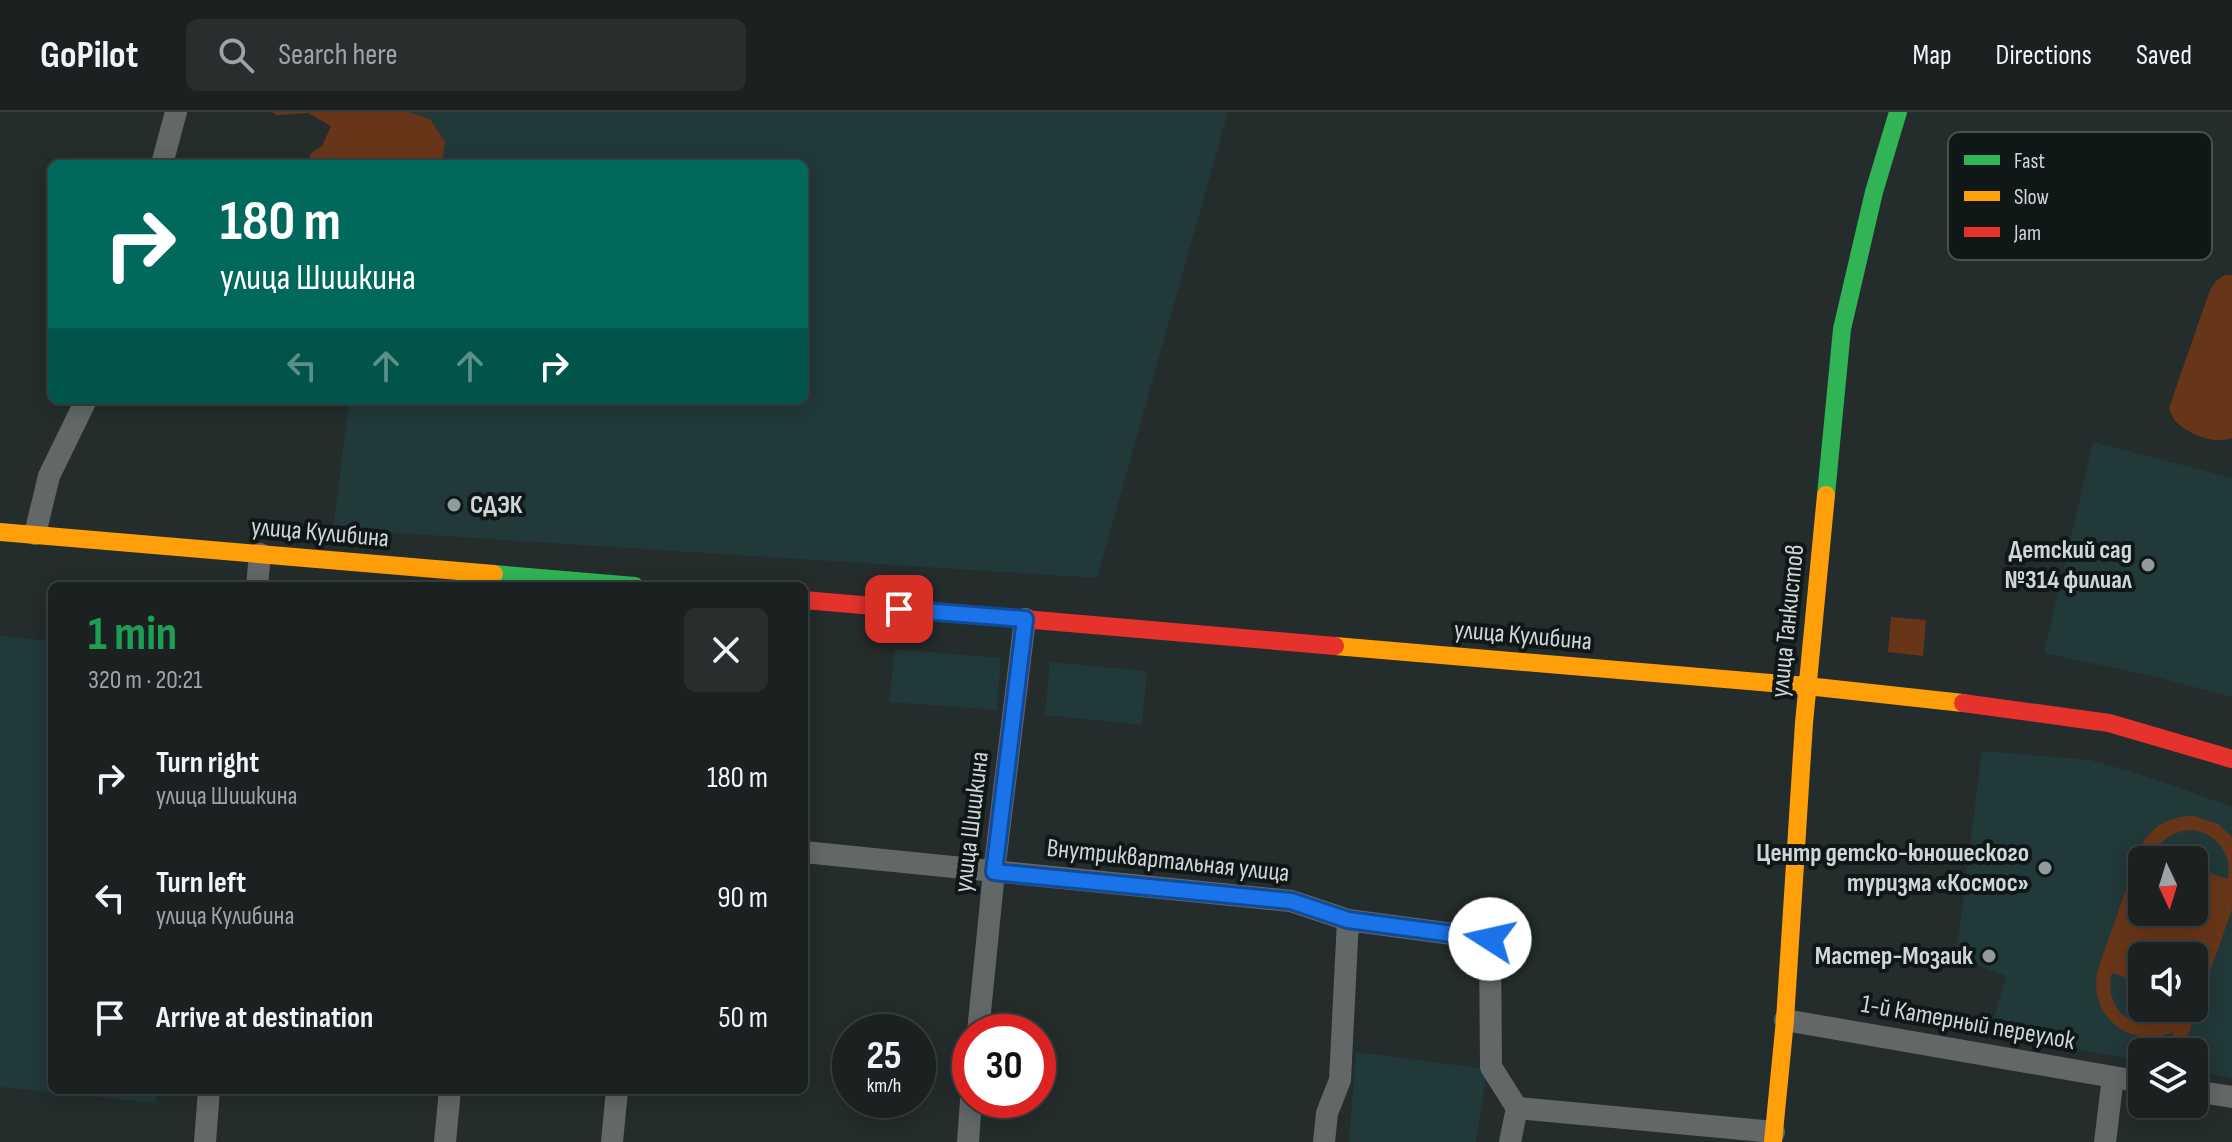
<!DOCTYPE html>
<html lang="en">
<head>
<meta charset="utf-8">
<style>
	:root { --surface:#1b2121; --page:#282e2e; --text:#f1f3f6; --muted:#a0a3a5; --line:#393e3f }
	body { margin:0; font-family:"Sofia Sans Condensed",sans-serif; background:var(--page); color:var(--text); height:100vh; display:flex; flex-direction:column; font-size:30px; white-space:nowrap }
	* { box-sizing:border-box; margin:0 }
	p { font-size:26px; color:var(--muted) }
	.icon { flex:none; width:44px; height:44px; fill:none; stroke:currentColor; stroke-width:2; stroke-linecap:round; stroke-linejoin:round }
	.map { position:relative; flex:1; overflow:hidden }
	.drawer { position:absolute; left:48px; top:470px; width:760px; height:512px; display:flex; flex-direction:column; background:var(--surface); border-radius:12px; box-shadow:0 4px 20px #0003,0 0 0 2px var(--line) }
	.drawer>* { flex:none }
	.top-card { position:absolute; left:48px; top:48px; width:760px; height:244px; border-radius:12px; box-shadow:0 4px 20px #0003,0 0 0 2px var(--line); background:#00695c; color:#fff; overflow:hidden }
	.needle { width:52px; rotate:176deg }
	.fabs { position:absolute; left:2128px; top:734px; display:grid; gap:16px }
	.fabs a { display:grid; place-items:center; width:80px; height:80px; border-radius:12px; background:var(--surface); box-shadow:0 4px 20px #0003,0 0 0 2px var(--line); font-size:40px }
	.speed { position:absolute; left:832px; top:902px; display:flex; gap:16px; font-size:40px; font-weight:700; text-align:center }
	.speed>* { display:grid; place-content:center; width:104px; height:104px; border-radius:50%; background:var(--surface); box-shadow:0 4px 20px #0003,0 0 0 2px var(--line); line-height:1 }
	.speed small { font-size:20px; font-weight:400 }
	.speed .limit { border:12px solid #d22; background:#fff; color:#111 }
	.pin { position:absolute; display:grid; place-items:center; width:68px; height:68px; color:#fff; margin:-34px; border-radius:16px; box-shadow:0 4px 12px #0006 }
	.me { position:absolute; width:88px; margin:-44px; rotate:280deg; stroke-linejoin:round; filter:drop-shadow(0 0 6px #0008) }
	.turn { display:flex; align-items:center; gap:28px; height:168px; padding:0 40px; font-size:36px }
	.turn .icon { width:104px; height:104px; stroke-width:2.5 }
	.turn b { display:block; font-size:56px; line-height:68px }
	.lanes { display:flex; align-items:center; height:76px; padding:0 40px; background:#0003; justify-content:center; gap:40px; direction:ltr }
	.lanes .off { opacity:.35 }
	.round { display:grid; place-items:center; flex:none; width:84px; height:84px; border-radius:12px; background:var(--page) }
	.head { display:flex; align-items:center; justify-content:space-between; height:136px; padding:0 40px }
	h1 { font-size:48px; font-weight:700; line-height:60px; color:#1e9e55 }
	ul { padding:0; list-style:none }
	li { display:flex; align-items:center; gap:24px; height:120px; padding:0 40px }
	li div { flex:1 }
	li b { display:block; font-size:30px }
	li em { font-style:normal }
	header { display:flex; align-items:center; gap:48px; box-sizing:border-box; height:112px; padding:0 40px; background:var(--surface); border-bottom:2px solid var(--line) }
	header strong { font-size:38px }
	nav { display:flex; gap:44px; margin-inline-start:auto; font-size:28px }
	.search { width:560px; height:72px; background:var(--page); display:flex; align-items:center; gap:20px; box-sizing:border-box; padding:0 28px; border-radius:12px; color:var(--muted); font-size:30px }
	.map>svg:first-child { display:block }
	.built { fill:#223939; fill-rule:evenodd }
	.green { fill:#673619; fill-rule:evenodd }
	.lines { fill:none; stroke-linecap:round; stroke-linejoin:round }
	.street { stroke:#636767; stroke-width:22 }
	.fast { stroke:#30b455; stroke-width:18 }
	.slow { stroke:#ff9f0a; stroke-width:18 }
	.jam { stroke:#e5322d; stroke-width:18 }
	.route-casing { stroke:#114b97; stroke-width:20 }
	.route { stroke:#1a73e8; stroke-width:14 }
	.poi-dot { fill:#929b9b; stroke:#101717; stroke-width:3 }
	.labels { text-anchor:middle; dominant-baseline:central; stroke-width:8; stroke-linejoin:round; paint-order:stroke }
	.poi-label { font-size:26px; font-weight:bold; fill:#cdd7d7; stroke:#101717; text-anchor:end }
	.street-label { font-size:26px; fill:#cdd7d7; stroke:#101717 }
	.key { fill:#101717; stroke:#495151; stroke-width:2 }
	.key-label { font-size:22px; fill:#cdd7d7 }
</style>
</head>
<body>
<header>
<strong>GoPilot</strong>
<div class="search"><svg class="icon" aria-label="search" viewBox="0 0 24 24"><circle cx="10" cy="10" r="6"/><path d="M15 15l6 6"/></svg>Search here</div>
<nav><a>Map</a><a>Directions</a><a>Saved</a></nav>
</header>
<div class="map">
<svg width="2232" height="1030" viewBox="0 0 2232 1030">
	<rect width="100%" height="100%" fill="#242c2c"/>
	<path class="built" d="M 383,0 L 1228,0 L 1097,466 L 333,417 L 349,288 L 804,288 L 804,52 L 377,52 Z
		M 2093,330 L 2232,366 L 2232,585 L 2156,565 L 2044,541 Z
		M 0,524 L 52,529 L 52,978 L 157,978 L 156,991 L 0,975 Z
		M 895,537 L 1001,546 L 997,598 L 889,590 Z
		M 1050,550 L 1147,559 L 1142,613 L 1045,603 Z
		M 1982,639 L 2091,648 L 2155,667 L 2232,695 L 2232,966 L 2194,959 L 2194,940 L 2142,940 L 2142,949 L 2059,934 L 1991,917 L 2006,864 L 1956,845 ZM 2142,748 L 2194,748 L 2194,800 L 2142,800 ZM 2142,844 L 2194,844 L 2194,896 L 2142,896 Z
		M 1356,940 L 1487,957 L 1476,1030 L 1349,1030 Z"/>
	<path class="green" d="M 272,0 L 408,0 L 430,7 L 445,30 L 442,52 L 308,52 L 311,41 L 322,34 L 331,14 L 308,1 L 277,3 Z
		M 2225,163 L 2232,163 L 2232,326 C 2212,334 2173,318 2169,296 L 2210,178 L 2216,169 Z
		M 1891,505 L 1926,508 L 1923,544 L 1888,540 Z
		M 2194,704 L 2218,712 L 2232,725 L 2232,797 L 2182,940 L 2168,936 L 2173,920 C 2129,939 2084,901 2099,854 L 2143,730 C 2156,712 2171,704 2194,704 ZM 2194,718 C 2218,723 2232,742 2228,767 L 2194,756 L 2194,800 L 2142,800 L 2142,748 L 2173,748 L 2154,741 C 2162,726 2176,718 2194,718 ZM 2142,844 L 2194,844 L 2194,896 L 2181,896 C 2152,930 2100,906 2112,861 L 2142,871 Z"/>
	<g class="lines">
		<path class="street" d="M 162,52 L 176,0
			M 35,422 L 49,364 L 86,288
			M 257,474 L 260,442
			M 804,740 L 1291,789 L 1348,808 L 1490,827 L 1491,955 L 1517,996
			M 1785,908 L 2142,970
			M 978,920 L 994,760 L 1025,507
			M 2194,979 L 2232,985
			M 205,1030 L 209,978
			M 445,1030 L 450,978
			M 612,1030 L 617,978
			M 968,1030 L 971,988
			M 1324,1030 L 1327,1001 L 1340,968 L 1348,808
			M 1510,1030 L 1517,996 L 1774,1020
			M 2105,1030 L 2113,965"/>
		<path class="fast" d="M 1826,383 L 1842,217 L 1874,80 L 1898,0
			M 494,462 L 635,474"/>
		<path class="slow" d="M 0,420 L 494,462
			M 1335,534 L 1807,574 L 1963,591
			M 1773,1030 L 1785,908 L 1804,611 L 1826,383"/>
		<path class="jam" d="M 804,488 L 1335,534
			M 1963,591 L 2109,611 L 2232,647"/>
	</g>
	<g class="lines">
		<defs>
			<path id="route" d="M 899,497 L 1025,507 L 994,760 L 1291,789 L 1348,808 L 1490,827"/>
		</defs>
		<use href="#route" class="route-casing"/>
		<use href="#route" class="route"/>
	</g>
	<g class="poi-dot">
		<circle cx="454" cy="393" r="8"/>
		<circle cx="2148" cy="453" r="8"/>
		<circle cx="2045" cy="756" r="8"/>
		<circle cx="1989" cy="844" r="8"/>
	</g>
	<g class="labels">
		<g class="poi-label">
			<text x="470" y="393" text-anchor="start">СДЭК</text>
			<text x="2132" y="438">Детский сад<tspan x="2132" dy="30">№314 филиал</tspan></text>
			<text x="2029" y="741">Центр детско-юношеского<tspan x="2029" dy="30">туризма «Космос»</tspan></text>
			<text x="1973" y="844">Мастер-Мозаик</text>
		</g>
		<g class="street-label">
			<text transform="translate(320 421) rotate(5)">улица Кулибина</text>
			<text transform="translate(1788 509) rotate(-84)">улица Танкистов</text>
			<text transform="translate(1523 524) rotate(5)">улица Кулибина</text>
			<text transform="translate(972 710) rotate(-83)">улица Шишкина</text>
			<text transform="translate(1168 749) rotate(6)">Внутриквартальная улица</text>
			<text transform="translate(1968 911) rotate(10)">1-й Катерный переулок</text>
		</g>
	</g>
	<rect x="1948" y="20" width="264" height="128" rx="12" class="key"/>
	<rect x="1964" y="43" width="36" height="10" fill="#30b455"/>
	<rect x="1964" y="79" width="36" height="10" fill="#ff9f0a"/>
	<rect x="1964" y="115" width="36" height="10" fill="#e5322d"/>
	<g class="key-label">
		<text x="2014" y="56">Fast</text>
		<text x="2014" y="92">Slow</text>
		<text x="2014" y="128">Jam</text>
	</g>
</svg>
<div class="fabs">
<a><svg class="needle" viewBox="-14 -14 28 28"><path d="M0-13l5 13h-10z" fill="#e53935"/><path d="M0 13l5-13h-10z" fill="#a0a3a5"/></svg></a>
<a><svg class="icon" aria-label="sound" viewBox="0 0 24 24"><path d="M4 9h4l5-4v14l-5-4H4zM17 9q2 3 0 6"/></svg></a>
<a><svg class="icon" aria-label="layers" viewBox="0 0 24 24"><path d="M12 4l9 5-9 5-9-5zM3 14l9 5 9-5"/></svg></a>
</div>
<div class="speed"><div>25<small>km/h</small></div><div class="limit">30</div></div>
<div class="pin" style="left:899px;top:497px;background:#d93025"><svg class="icon" aria-label="arrive" viewBox="0 0 24 24"><path d="M6 21V4h12l-3 4 3 4H6"/></svg></div>
<svg class="me" style="left:1490px;top:827px" viewBox="-20 -20 40 40"><circle r="19" fill="#fff"/><path d="M0-13L10 11 0 6-10 11z" fill="#1a73e8"/></svg>
<div class="top-card">
<div class="turn"><svg class="icon" aria-label="right" viewBox="0 0 24 24"><path d="M7 20v-9h11M14 6l5 5-5 5"/></svg><div><b>180 m</b>улица Шишкина</div></div>
<div class="lanes"><svg class="icon off" aria-label="left" viewBox="0 0 24 24"><path d="M17 20v-9H6M10 6l-5 5 5 5"/></svg><svg class="icon off" aria-label="ahead" viewBox="0 0 24 24"><path d="M12 20V5M6 11l6-6 6 6"/></svg><svg class="icon off" aria-label="ahead" viewBox="0 0 24 24"><path d="M12 20V5M6 11l6-6 6 6"/></svg><svg class="icon" aria-label="right" viewBox="0 0 24 24"><path d="M7 20v-9h11M14 6l5 5-5 5"/></svg></div>
</div>
<section class="drawer">
<div class="head"><div><h1>1 min</h1><p>320 m · 20:21</p></div><a class="round"><svg class="icon" aria-label="close" viewBox="0 0 24 24"><path d="M6 6l12 12M18 6L6 18"/></svg></a></div>
<ul>
<li><svg class="icon" aria-label="right" viewBox="0 0 24 24"><path d="M7 20v-9h11M14 6l5 5-5 5"/></svg><div><b>Turn right</b><p>улица Шишкина</p></div><em>180 m</em></li>
<li><svg class="icon" aria-label="left" viewBox="0 0 24 24"><path d="M17 20v-9H6M10 6l-5 5 5 5"/></svg><div><b>Turn left</b><p>улица Кулибина</p></div><em>90 m</em></li>
<li><svg class="icon" aria-label="arrive" viewBox="0 0 24 24"><path d="M6 21V4h12l-3 4 3 4H6"/></svg><div><b>Arrive at destination</b></div><em>50 m</em></li>
</ul>
</section>
</div>
</body>
</html>
